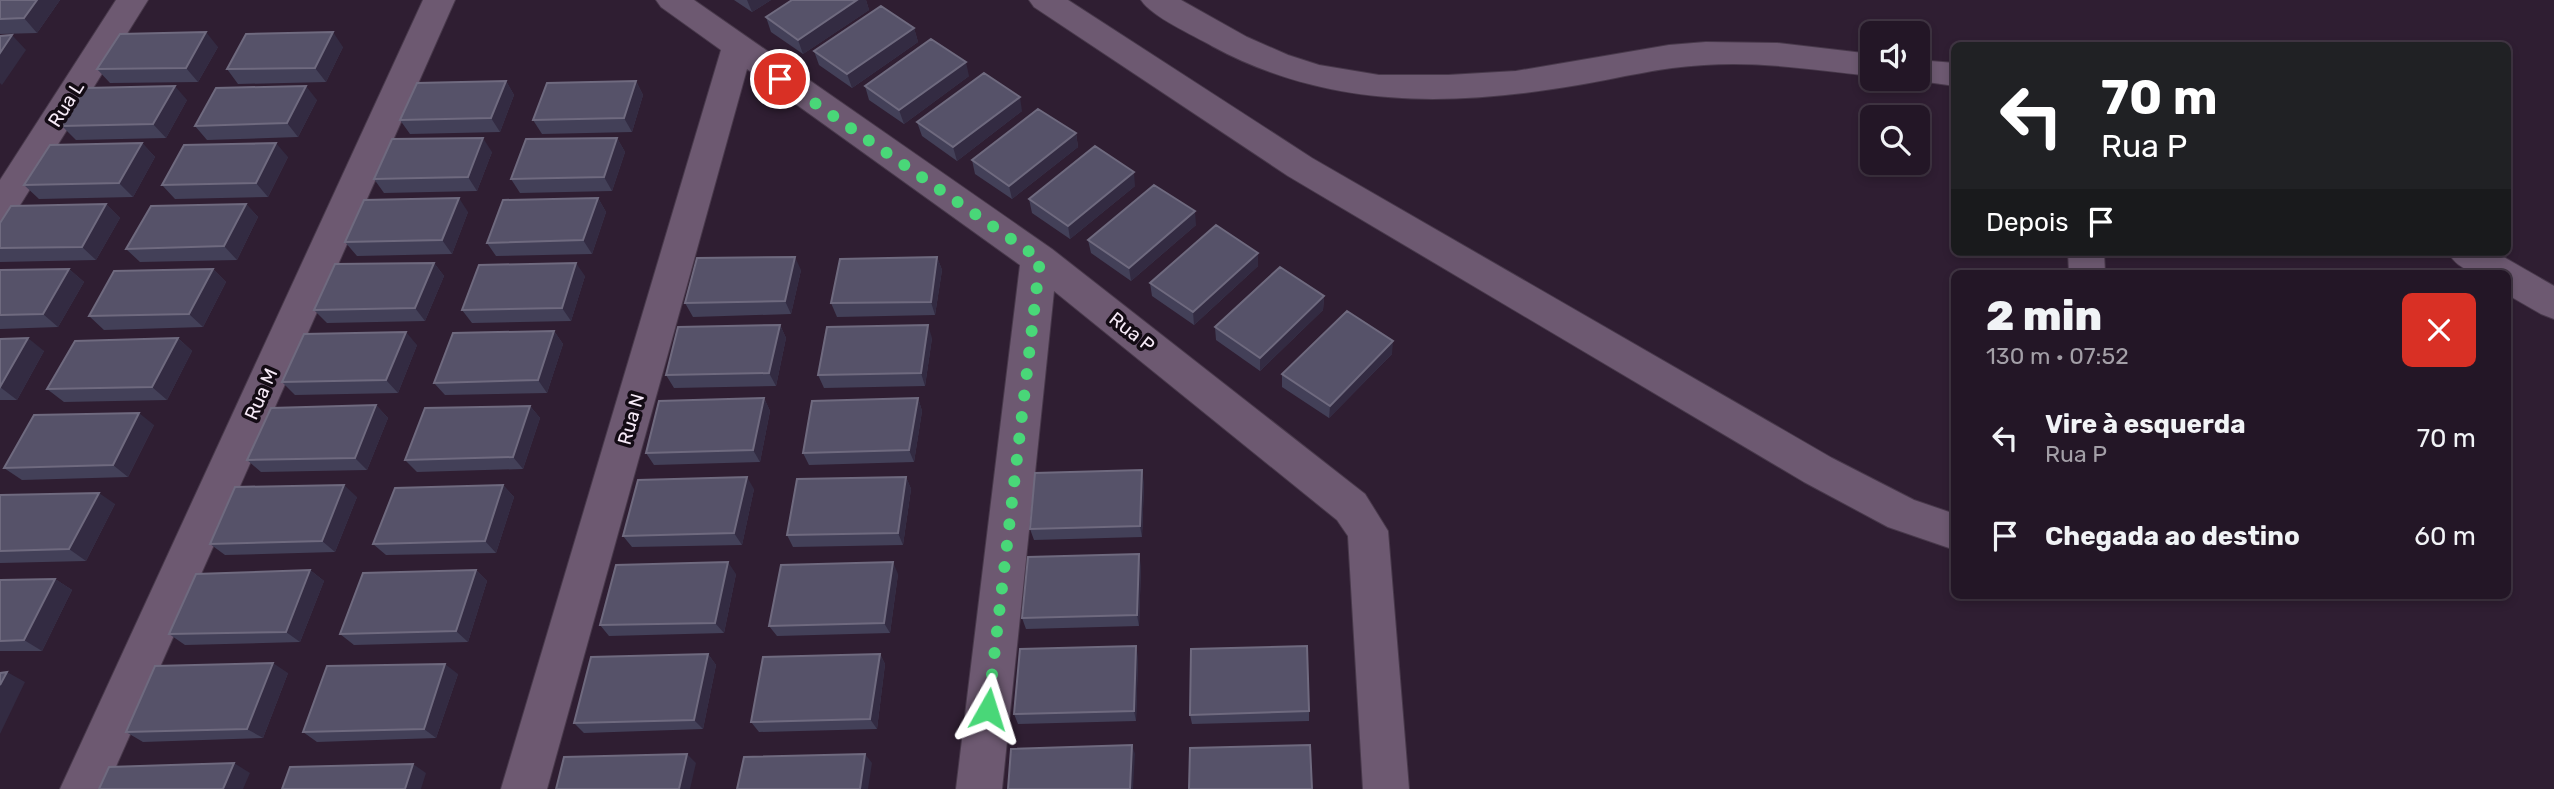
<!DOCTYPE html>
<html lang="pt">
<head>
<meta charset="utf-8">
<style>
	:root { --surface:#231626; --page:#2b1f2e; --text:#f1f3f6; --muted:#a39fa7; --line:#403543 }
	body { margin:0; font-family:Rubik,sans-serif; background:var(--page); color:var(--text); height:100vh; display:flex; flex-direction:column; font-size:26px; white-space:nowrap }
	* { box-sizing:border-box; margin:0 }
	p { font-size:23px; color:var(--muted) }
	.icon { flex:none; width:38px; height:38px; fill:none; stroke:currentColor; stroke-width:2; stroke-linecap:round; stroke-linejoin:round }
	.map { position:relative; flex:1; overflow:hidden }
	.sheet { position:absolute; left:1951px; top:270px; width:560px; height:329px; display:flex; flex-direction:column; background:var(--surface); border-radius:10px; box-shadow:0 4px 10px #0003,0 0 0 2px var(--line) }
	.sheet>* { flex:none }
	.guide { position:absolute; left:1951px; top:42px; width:560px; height:214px; border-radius:10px; box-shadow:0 4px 10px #0003,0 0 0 2px var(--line); background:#202124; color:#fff; overflow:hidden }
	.fabs { position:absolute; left:1860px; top:21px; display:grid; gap:14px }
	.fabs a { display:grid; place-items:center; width:70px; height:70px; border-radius:10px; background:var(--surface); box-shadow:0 4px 10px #0003,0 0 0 2px var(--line); font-size:35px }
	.pin { position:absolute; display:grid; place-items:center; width:60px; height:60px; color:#fff; margin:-30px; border:4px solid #fff; border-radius:50%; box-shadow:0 2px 7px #0007 }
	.me { position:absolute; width:77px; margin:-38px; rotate:6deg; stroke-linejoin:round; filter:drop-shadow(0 0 5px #0008) }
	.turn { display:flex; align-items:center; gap:24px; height:147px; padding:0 35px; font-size:32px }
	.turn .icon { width:91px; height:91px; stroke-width:2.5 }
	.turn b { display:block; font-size:49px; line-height:60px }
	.then { display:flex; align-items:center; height:66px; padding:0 35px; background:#0003; gap:14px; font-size:26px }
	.round { display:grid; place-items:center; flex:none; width:74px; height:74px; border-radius:10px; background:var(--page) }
	.head { display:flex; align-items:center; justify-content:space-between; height:119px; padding:0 35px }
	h1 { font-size:42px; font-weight:800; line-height:52px }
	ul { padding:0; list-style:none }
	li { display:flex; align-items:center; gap:21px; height:98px; padding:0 35px }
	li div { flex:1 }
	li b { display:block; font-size:26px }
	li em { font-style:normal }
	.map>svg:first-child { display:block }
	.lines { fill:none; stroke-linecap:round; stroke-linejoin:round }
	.minor-casing { stroke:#48394b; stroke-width:2 }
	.minor { fill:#6d5971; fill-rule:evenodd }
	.wall { fill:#434058 }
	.shaded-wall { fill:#332b42 }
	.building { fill:#565269; stroke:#6f6a7f; stroke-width:2 }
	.route { stroke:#49d778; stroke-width:12; stroke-dasharray:0 21.6 }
	.labels { text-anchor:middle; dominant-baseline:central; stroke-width:7; stroke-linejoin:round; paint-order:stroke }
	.street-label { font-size:19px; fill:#f6eaf7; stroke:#130b14 }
</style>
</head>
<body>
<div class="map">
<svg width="2554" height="789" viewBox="0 0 2554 789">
	<rect width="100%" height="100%" fill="#2f1e32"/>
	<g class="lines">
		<defs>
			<path id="minor" d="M 116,0 L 148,0 L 12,218 L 0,222 L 0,180 Z
				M 423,0 L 455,0 L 106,789 L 60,789 Z
				M 656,0 L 694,0 L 1052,249 L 1365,494 L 1388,531 L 1409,789 L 1363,789 L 1348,536 L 1337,520 L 1054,291 L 1002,789 L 956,789 L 1020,265 L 747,69 L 547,789 L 501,789 L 721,50 L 661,7 Z
				M 1029,0 L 1068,0 L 1312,158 L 1832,458 L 1914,500 L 1955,514 L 1955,550 L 1888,527 L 1804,482 L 1288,176 L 1034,7 Z
				M 1141,0 L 1181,0 L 1247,37 L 1288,55 L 1319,65 L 1379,75 L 1448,75 L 1516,71 L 1669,45 L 1706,42 L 1777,43 L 1872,54 L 1872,76 C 1816,70 1761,61 1704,65 C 1661,67 1620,78 1578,85 C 1450,107 1328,109 1212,46 C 1193,35 1152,17 1141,0 Z
				M 1918,60 L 1955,63 L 1955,86 L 1906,79 L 1918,79 Z
				M 2068,252 L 2104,252 L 2105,273 L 2069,273 Z
				M 2448,252 L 2495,252 L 2554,286 L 2554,319 L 2541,314 L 2508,295 L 2508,273 C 2484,273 2461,276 2448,252 Z"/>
		</defs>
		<use href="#minor" class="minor-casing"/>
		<use href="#minor" class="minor"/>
	</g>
	<path class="wall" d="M 0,0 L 60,0 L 37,33 L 0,34 Z
		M 734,0 L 771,0 L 752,12 Z
		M 792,0 L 866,0 L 869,10 L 803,54 L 771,32 L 766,17 Z
		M 914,28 L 918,42 L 852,88 L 819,65 L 814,51 Z
		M 218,47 L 198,82 L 110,83 L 97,69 Z
		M 343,47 L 326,82 L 238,84 L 227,69 Z
		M 969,76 L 904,124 L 869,100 L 865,86 Z
		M 506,81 L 514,95 L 500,132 L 410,134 L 400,120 Z
		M 636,81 L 643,95 L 632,132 L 542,134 L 533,120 Z
		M 187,100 L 166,138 L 76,140 L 62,126 Z
		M 317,100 L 298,137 L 207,140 L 195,126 Z
		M 1022,111 L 957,161 L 922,136 L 917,122 Z
		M 1076,133 L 1078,147 L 1012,199 L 975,174 L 972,160 Z
		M 617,138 L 625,152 L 612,191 L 520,193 L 511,179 Z
		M 142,143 L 155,157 L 133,197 L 39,199 L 24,185 Z
		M 492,152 L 477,191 L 384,193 L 374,179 Z
		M 288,157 L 268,197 L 175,199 L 162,185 Z
		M 1135,186 L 1070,239 L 1032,213 L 1029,199 Z
		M 598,198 L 606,212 L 592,254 L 496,256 L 487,243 Z
		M 106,204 L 120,218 L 96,260 L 0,262 L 0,223 Z
		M 246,204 L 258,217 L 237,260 L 140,262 L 126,249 Z
		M 468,212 L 452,254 L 357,256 L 345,242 Z
		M 1196,225 L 1131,281 L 1091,253 L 1088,240 Z
		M 1258,253 L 1258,266 L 1194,325 L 1152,296 L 1150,283 Z
		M 937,257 L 942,270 L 935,315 L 837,317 L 831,303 Z
		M 434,263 L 444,276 L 425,321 L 327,323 L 314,310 Z
		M 69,269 L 84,282 L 58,327 L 0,329 L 0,270 Z
		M 213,269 L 226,282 L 203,327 L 104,330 L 89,316 Z
		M 801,270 L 791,314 L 693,317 L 685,303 Z
		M 585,276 L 571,321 L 472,323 L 462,310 Z
		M 1324,296 L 1323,310 L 1260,371 L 1216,340 L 1215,327 Z
		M 780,325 L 786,338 L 776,386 L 674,388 L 666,375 Z
		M 554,331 L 563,344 L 547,393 L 445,395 L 434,383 Z
		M 178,338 L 192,351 L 167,400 L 64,402 L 47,389 Z
		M 932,338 L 925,386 L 824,388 L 818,375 Z
		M 0,339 L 44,351 L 17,400 L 0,400 Z
		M 417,345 L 398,393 L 295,395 L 282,382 Z
		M 1392,354 L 1329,418 L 1282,387 L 1282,374 Z
		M 764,398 L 770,411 L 760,462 L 654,465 L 646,453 Z
		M 918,398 L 922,411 L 914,462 L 809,465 L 803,453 Z
		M 376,405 L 388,418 L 367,470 L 261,472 L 247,460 Z
		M 530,406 L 540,418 L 523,469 L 417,472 L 405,460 Z
		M 154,425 L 128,477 L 22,480 L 4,468 Z
		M 906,477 L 911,489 L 903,545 L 793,547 L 787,535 Z
		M 1144,482 L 1142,537 L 1034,540 L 1030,529 Z
		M 503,485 L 514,497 L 496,553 L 386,555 L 373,544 Z
		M 754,489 L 742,545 L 632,547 L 623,536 Z
		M 0,495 L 115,504 L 86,561 L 0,563 Z
		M 357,497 L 335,552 L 225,555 L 210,544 Z
		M 1141,566 L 1139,626 L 1026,629 L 1022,618 Z
		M 310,570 L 324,581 L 300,642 L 185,645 L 169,634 Z
		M 476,570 L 487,581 L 468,642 L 354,645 L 340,634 Z
		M 736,574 L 724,633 L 609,636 L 600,625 Z
		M 898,574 L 890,633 L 777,636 L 769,626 Z
		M 55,579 L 72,590 L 42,651 L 0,651 L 0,580 Z
		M 708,654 L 716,665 L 703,729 L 584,733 L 574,723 Z
		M 880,654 L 885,664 L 877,729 L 759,732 L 751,722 Z
		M 1138,657 L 1136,721 L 1018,724 L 1014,714 Z
		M 288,673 L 263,738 L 143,742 L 126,732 Z
		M 458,674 L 436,738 L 317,742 L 303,732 Z
		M 1309,711 L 1309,721 L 1192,724 L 1190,715 Z"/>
	<path class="shaded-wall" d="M 37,0 L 60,0 L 37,33 L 24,18 Z
		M 747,0 L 771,0 L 752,12 Z
		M 857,0 L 866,0 L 869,10 L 803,54 L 798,40 Z
		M 914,28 L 918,42 L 852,88 L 847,74 Z
		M 206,32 L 218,47 L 198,82 L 186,68 Z
		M 333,32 L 343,47 L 326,82 L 315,68 Z
		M 12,35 L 26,50 L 2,85 L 0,83 L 0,53 Z
		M 966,62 L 969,76 L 904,124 L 899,110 Z
		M 506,81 L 514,95 L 500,132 L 491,118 Z
		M 636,81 L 643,95 L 632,132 L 624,118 Z
		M 175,86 L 187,100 L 166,138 L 153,124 Z
		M 306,86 L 317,100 L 298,137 L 287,123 Z
		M 1020,97 L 1022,111 L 957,161 L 953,147 Z
		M 1076,133 L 1078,147 L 1012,199 L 1009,186 Z
		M 483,138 L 492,152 L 477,191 L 468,177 Z
		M 617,138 L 625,152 L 612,191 L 604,177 Z
		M 142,143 L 155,157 L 133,197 L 119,183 Z
		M 276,143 L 288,157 L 268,197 L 256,183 Z
		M 1134,172 L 1135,186 L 1070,239 L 1068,226 Z
		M 459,198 L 468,212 L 452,254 L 442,240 Z
		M 598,198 L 606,212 L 592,254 L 583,240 Z
		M 106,204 L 120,218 L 96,260 L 82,247 Z
		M 246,204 L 258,217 L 237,260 L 224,246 Z
		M 1195,211 L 1196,225 L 1131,281 L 1129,268 Z
		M 1258,253 L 1258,266 L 1194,325 L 1193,312 Z
		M 795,257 L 801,270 L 791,314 L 785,301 Z
		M 937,257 L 942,270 L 935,315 L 931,302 Z
		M 434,263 L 444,276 L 425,321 L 415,308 Z
		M 576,263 L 585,276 L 571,321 L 562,308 Z
		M 69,269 L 84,282 L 58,327 L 43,314 Z
		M 213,269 L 226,282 L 203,327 L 189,314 Z
		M 1324,296 L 1323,310 L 1260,371 L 1260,358 Z
		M 780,325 L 786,338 L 776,386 L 769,373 Z
		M 928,325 L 932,338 L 925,386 L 921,373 Z
		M 554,331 L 563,344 L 547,393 L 538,380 Z
		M 406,332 L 417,345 L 398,393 L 386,380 Z
		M 28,338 L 44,351 L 17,400 L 0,387 Z
		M 178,338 L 192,351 L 167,400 L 152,387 Z
		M 1393,341 L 1392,354 L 1329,418 L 1330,406 Z
		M 764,398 L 770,411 L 760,462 L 753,450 Z
		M 918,398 L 922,411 L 914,462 L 909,450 Z
		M 376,405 L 388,418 L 367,470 L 355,458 Z
		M 530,406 L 540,418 L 523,469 L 513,457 Z
		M 139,413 L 154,425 L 128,477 L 113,465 Z
		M 1142,470 L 1144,482 L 1142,537 L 1140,526 Z
		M 747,477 L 754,489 L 742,545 L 734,533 Z
		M 906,477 L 911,489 L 903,545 L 898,533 Z
		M 344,485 L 357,497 L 335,552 L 322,541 Z
		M 503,485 L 514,497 L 496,553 L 485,541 Z
		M 99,493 L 115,504 L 86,561 L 69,549 Z
		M 1139,554 L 1141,566 L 1139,626 L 1137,615 Z
		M 728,562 L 736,574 L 724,633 L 715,623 Z
		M 893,562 L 898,574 L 890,633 L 884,623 Z
		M 310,570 L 324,581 L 300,642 L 286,632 Z
		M 476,570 L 487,581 L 468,642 L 456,631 Z
		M 55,579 L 72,590 L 42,651 L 24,640 Z
		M 1136,646 L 1138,657 L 1136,721 L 1134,711 Z
		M 708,654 L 716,665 L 703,729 L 694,720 Z
		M 880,654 L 885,664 L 877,729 L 870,719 Z
		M 273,663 L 288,673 L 263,738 L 247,729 Z
		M 445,664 L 458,674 L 436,738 L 424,729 Z
		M 7,672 L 25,682 L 0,734 L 0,685 Z
		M 1132,745 L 1135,754 L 1133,789 L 1130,789 Z
		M 687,754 L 696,763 L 690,789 L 679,789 Z
		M 865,754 L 872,763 L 868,789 L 860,789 Z
		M 234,763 L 250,773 L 243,789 L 223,789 Z
		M 413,764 L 426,773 L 421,789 L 405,789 Z"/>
	<path class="building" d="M 0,0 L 37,0 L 24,18 L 0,19 Z
		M 792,0 L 857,0 L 798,40 L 766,17 Z
		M 881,6 L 914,28 L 847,74 L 814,51 Z
		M 206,32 L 186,68 L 97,69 L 120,34 Z
		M 333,32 L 315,68 L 227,69 L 246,34 Z
		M 12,35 L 0,53 L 0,36 Z
		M 931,39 L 966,62 L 899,110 L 865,86 Z
		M 984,73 L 1020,97 L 953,147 L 917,122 Z
		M 506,81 L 491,118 L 400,120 L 417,83 Z
		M 636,81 L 624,118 L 533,120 L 547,83 Z
		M 175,86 L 153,124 L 62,126 L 85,88 Z
		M 306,86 L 287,123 L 195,126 L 216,88 Z
		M 1038,109 L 1076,133 L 1009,186 L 972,160 Z
		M 483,138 L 468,177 L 374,179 L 392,139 Z
		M 617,138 L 604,177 L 511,179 L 526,139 Z
		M 142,143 L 119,183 L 24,185 L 50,145 Z
		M 276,143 L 256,183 L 162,185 L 184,145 Z
		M 1095,146 L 1134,172 L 1068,226 L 1029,199 Z
		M 1154,185 L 1195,211 L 1129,268 L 1088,240 Z
		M 459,198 L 442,240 L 345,242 L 364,200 Z
		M 598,198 L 583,240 L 487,243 L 503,200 Z
		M 106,204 L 82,247 L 0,248 L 0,223 L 11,206 Z
		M 246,204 L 224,246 L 126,249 L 151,206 Z
		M 1216,225 L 1258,253 L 1193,312 L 1150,283 Z
		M 795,257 L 785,301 L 685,303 L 697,258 Z
		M 937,257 L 931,302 L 831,303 L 840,259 Z
		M 434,263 L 415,308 L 314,310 L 335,264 Z
		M 576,263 L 562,308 L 462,310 L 479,265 Z
		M 1280,267 L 1324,296 L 1260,358 L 1215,327 Z
		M 69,269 L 43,314 L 0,315 L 0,270 Z
		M 213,269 L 189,314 L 89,316 L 114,271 Z
		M 1347,311 L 1393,341 L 1330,406 L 1282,374 Z
		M 780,325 L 769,373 L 666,375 L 678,327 Z
		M 928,325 L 921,373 L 818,375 L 827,327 Z
		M 554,331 L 538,380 L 434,383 L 453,333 Z
		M 406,332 L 386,380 L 282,382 L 304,334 Z
		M 28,338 L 0,387 L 0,339 Z
		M 178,338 L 152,387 L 47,389 L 75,341 Z
		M 764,398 L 753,450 L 646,453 L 659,401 Z
		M 918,398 L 909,450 L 803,453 L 812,401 Z
		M 376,405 L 355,458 L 247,460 L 271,408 Z
		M 530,406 L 513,457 L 405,460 L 425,408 Z
		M 139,413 L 113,465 L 4,468 L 34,415 Z
		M 1142,470 L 1140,526 L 1030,529 L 1035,473 Z
		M 747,477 L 734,533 L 623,536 L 638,480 Z
		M 906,477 L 898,533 L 787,535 L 797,479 Z
		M 344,485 L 322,541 L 210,544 L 235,487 Z
		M 503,485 L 485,541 L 373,544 L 395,488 Z
		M 99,493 L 69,549 L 0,551 L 0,495 Z
		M 1139,554 L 1137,615 L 1022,618 L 1028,557 Z
		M 728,562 L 715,623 L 600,625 L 616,565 Z
		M 893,562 L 884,623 L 769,626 L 781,565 Z
		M 310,570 L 286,632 L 169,634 L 196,574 Z
		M 476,570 L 456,631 L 340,634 L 363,573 Z
		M 55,579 L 24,640 L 0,641 L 0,580 Z
		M 1136,646 L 1134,711 L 1014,714 L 1020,649 Z
		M 1307,646 L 1309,711 L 1190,715 L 1191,649 Z
		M 708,654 L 694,720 L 574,723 L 591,657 Z
		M 880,654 L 870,719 L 751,722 L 763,657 Z
		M 273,663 L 247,729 L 126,732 L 155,666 Z
		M 445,664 L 424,729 L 303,732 L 327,666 Z
		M 7,672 L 0,685 L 0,673 Z
		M 1132,745 L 1130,789 L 1008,789 L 1011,749 Z
		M 1310,745 L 1312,789 L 1189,789 L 1190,748 Z
		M 687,754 L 679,789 L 556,789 L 564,757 Z
		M 865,754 L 860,789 L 737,789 L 744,757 Z
		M 234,763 L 223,789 L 99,789 L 109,767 Z
		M 413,764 L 405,789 L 282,789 L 290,767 Z"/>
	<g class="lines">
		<path class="route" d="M 780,79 L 1040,259 L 988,709"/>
	</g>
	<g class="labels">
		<g class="street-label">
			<text transform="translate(66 104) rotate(-58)">Rua L</text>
			<text transform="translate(1132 332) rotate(38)">Rua P</text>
			<text transform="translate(261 394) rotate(-66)">Rua M</text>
			<text transform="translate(631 419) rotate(-74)">Rua N</text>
		</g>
	</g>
</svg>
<div class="fabs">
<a><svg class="icon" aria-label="sound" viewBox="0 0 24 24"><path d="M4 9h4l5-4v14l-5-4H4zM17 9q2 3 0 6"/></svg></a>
<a><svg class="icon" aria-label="search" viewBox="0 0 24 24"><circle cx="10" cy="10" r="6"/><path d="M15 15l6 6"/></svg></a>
</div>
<div class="pin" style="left:780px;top:79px;background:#d93025"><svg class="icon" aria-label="arrive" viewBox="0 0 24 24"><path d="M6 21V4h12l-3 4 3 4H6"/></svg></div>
<svg class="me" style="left:988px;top:709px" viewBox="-20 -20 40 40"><path d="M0-17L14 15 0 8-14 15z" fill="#49d778" stroke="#fff" stroke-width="4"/></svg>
<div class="guide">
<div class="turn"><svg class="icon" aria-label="left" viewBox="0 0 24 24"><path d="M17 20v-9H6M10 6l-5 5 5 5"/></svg><div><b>70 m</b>Rua P</div></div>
<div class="then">Depois<svg class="icon" aria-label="arrive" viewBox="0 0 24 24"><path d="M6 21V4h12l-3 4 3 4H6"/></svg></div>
</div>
<section class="sheet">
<div class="head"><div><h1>2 min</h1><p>130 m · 07:52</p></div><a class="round" style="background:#d93025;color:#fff"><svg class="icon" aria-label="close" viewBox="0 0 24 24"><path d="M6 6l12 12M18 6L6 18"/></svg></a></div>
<ul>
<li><svg class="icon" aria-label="left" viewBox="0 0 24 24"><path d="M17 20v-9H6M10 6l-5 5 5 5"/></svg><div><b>Vire à esquerda</b><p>Rua P</p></div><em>70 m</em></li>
<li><svg class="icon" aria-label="arrive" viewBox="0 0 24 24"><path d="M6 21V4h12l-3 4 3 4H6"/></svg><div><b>Chegada ao destino</b></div><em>60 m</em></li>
</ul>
</section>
</div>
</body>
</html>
